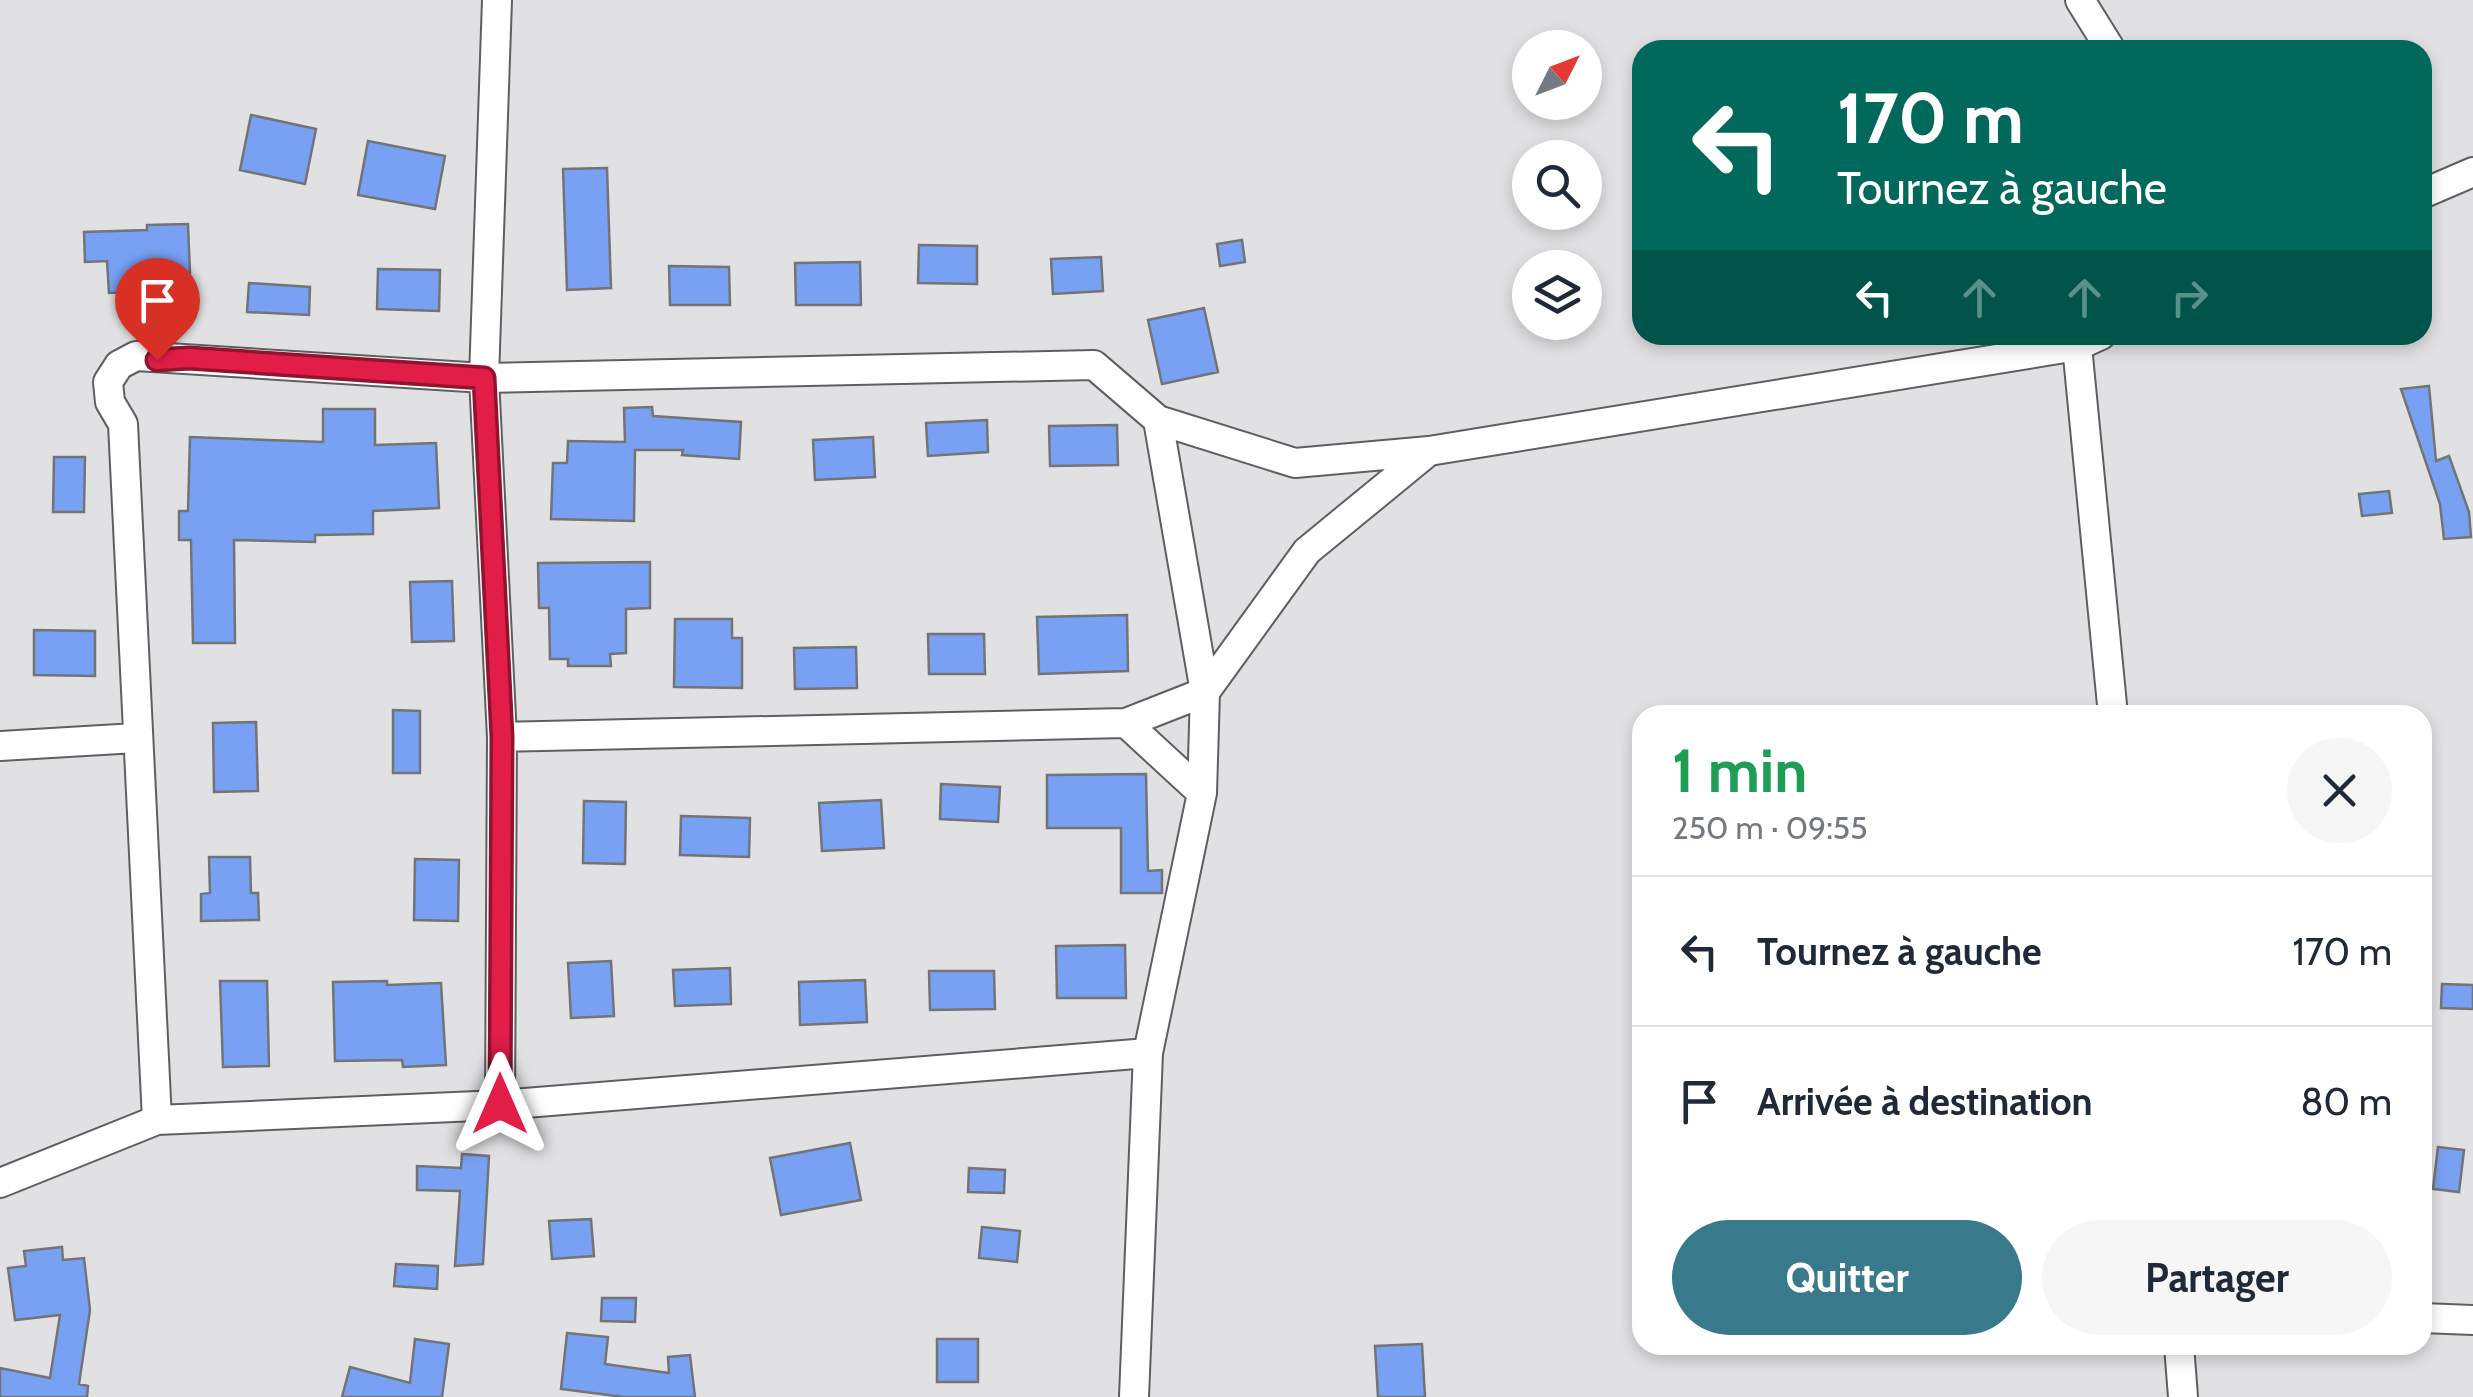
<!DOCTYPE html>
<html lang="fr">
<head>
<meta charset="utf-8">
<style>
	:root { --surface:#fff; --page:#f6f6f7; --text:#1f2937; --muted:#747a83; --line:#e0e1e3; --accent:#38798c }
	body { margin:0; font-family:Cabin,sans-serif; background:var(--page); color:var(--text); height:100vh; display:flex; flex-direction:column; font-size:38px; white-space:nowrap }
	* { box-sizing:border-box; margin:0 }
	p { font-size:32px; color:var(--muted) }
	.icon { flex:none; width:55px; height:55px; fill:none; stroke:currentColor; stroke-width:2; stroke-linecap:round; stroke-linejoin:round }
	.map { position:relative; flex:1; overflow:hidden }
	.details { position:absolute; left:1632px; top:705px; width:800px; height:650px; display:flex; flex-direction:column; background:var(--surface); border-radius:30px; box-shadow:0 5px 15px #0003 }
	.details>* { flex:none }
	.top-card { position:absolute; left:1632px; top:40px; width:800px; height:305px; border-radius:30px; box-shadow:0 5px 15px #0003; background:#00695c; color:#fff; overflow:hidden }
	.needle { width:65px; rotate:48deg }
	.tools { position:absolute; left:1512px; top:30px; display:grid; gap:20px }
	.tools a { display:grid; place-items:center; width:90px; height:90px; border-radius:50%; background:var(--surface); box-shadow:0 5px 15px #0003; font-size:50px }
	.pin { position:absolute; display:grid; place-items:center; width:85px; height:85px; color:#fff; margin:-102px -42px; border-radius:50% 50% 50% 0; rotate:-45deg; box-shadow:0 0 10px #0007 }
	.pin .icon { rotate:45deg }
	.me { position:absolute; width:110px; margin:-55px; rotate:0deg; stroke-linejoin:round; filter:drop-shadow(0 0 8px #0008) }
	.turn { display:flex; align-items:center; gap:35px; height:210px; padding:0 40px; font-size:45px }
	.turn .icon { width:130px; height:130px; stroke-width:2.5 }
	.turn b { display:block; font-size:70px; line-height:85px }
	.lanes { display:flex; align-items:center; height:95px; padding:0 40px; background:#0003; justify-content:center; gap:50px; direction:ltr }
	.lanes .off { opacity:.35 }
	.round { display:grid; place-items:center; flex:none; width:105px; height:105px; border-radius:52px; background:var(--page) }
	.headline { display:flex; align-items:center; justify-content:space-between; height:170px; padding:0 40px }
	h1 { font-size:60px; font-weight:800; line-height:75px; color:#1e9e55 }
	.action { display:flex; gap:20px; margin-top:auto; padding:20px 40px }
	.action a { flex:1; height:115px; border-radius:60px; background:var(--accent); color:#fff; font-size:40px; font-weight:800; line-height:115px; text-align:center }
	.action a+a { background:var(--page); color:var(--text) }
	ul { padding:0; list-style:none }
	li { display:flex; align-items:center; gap:30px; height:150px; padding:0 40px; border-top:2px solid var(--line) }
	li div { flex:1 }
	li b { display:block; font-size:38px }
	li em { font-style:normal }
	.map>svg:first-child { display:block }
	.building { fill:#78a0f3; stroke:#737476; stroke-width:2.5 }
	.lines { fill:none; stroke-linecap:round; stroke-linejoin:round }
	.minor-casing { stroke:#5e5f60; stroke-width:32 }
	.minor { stroke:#fff; stroke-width:28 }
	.route-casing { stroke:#92132f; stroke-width:25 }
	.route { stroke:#e11d48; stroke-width:18 }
</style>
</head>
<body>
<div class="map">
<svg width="2473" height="1397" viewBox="0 0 2473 1397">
	<rect width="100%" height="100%" fill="#e1e1e3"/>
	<path class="building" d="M 251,115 L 316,129 L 305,184 L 240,170 Z
		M 368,141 L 445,156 L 435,209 L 358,195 Z
		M 607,168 L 611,288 L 567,290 L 563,169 Z
		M 188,224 L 190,273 L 155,274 L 155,291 L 109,293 L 107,261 L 85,262 L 84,232 L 147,230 L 147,225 Z
		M 1242,240 L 1245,262 L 1220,266 L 1217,244 Z
		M 919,245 L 977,246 L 977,284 L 918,283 Z
		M 1101,257 L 1103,291 L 1053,294 L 1051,259 Z
		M 860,262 L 861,305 L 796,305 L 795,263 Z
		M 669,266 L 729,267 L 730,305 L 670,305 Z
		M 378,269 L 440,270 L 439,311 L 377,309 Z
		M 249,283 L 310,287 L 309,315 L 247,312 Z
		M 1204,308 L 1218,372 L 1162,384 L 1148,320 Z
		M 2429,386 L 2436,461 L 2449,456 L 2469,512 L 2471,537 L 2444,539 L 2440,504 L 2401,389 Z
		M 652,407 L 653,416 L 741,422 L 739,459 L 682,455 L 683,450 L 635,450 L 634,521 L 551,519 L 553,463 L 567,463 L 568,441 L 625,442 L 624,408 Z
		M 323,409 L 375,409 L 375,445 L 436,443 L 439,508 L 373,511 L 373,534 L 315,535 L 315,542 L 234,540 L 235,643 L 193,643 L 191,540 L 179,540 L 179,511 L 188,511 L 190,437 L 323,442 Z
		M 987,420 L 988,452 L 928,456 L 926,423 Z
		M 1117,425 L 1118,465 L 1050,466 L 1049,426 Z
		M 873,437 L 875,477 L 815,480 L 813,440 Z
		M 54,457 L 85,457 L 84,512 L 53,512 Z
		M 2389,491 L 2392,513 L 2362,516 L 2359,494 Z
		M 650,562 L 650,608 L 626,609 L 626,653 L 610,654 L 611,666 L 568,666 L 568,659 L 550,659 L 549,608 L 539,608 L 538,563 Z
		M 452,581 L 454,641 L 412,642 L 410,582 Z
		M 1127,615 L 1128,671 L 1039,674 L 1037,617 Z
		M 675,619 L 732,619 L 732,638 L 742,638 L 742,688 L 674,687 Z
		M 34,630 L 95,631 L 95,676 L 34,675 Z
		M 928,634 L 984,634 L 985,674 L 929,674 Z
		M 856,647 L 857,688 L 795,689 L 794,648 Z
		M 393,710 L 420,711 L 420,773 L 393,773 Z
		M 256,722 L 258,791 L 214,792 L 213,723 Z
		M 1146,774 L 1148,871 L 1162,870 L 1162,893 L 1121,893 L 1121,828 L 1047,828 L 1047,775 Z
		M 941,784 L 1000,787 L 998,822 L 940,819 Z
		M 881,800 L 884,848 L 822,851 L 819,803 Z
		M 584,801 L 626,802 L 625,864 L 583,863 Z
		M 681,816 L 750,818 L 749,857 L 680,855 Z
		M 209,857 L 250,857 L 251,893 L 258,893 L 259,920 L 201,921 L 201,894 L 210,893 Z
		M 415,859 L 459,860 L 458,921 L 414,920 Z
		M 1125,945 L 1126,998 L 1057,998 L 1056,946 Z
		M 611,961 L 614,1016 L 571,1018 L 568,963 Z
		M 730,968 L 731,1004 L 675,1006 L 673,970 Z
		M 929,971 L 994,971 L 995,1009 L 930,1010 Z
		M 865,980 L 867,1022 L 800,1025 L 799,982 Z
		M 220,981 L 267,981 L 269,1066 L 223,1067 Z
		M 387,981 L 387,985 L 441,983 L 446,1065 L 403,1067 L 402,1060 L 335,1061 L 333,982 Z
		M 2442,984 L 2473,985 L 2473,1009 L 2441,1008 Z
		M 850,1143 L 861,1200 L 781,1215 L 770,1158 Z
		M 2438,1147 L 2464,1150 L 2459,1192 L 2433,1189 Z
		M 462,1154 L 489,1156 L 483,1264 L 455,1266 L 460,1191 L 417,1190 L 417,1166 L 461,1168 Z
		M 969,1168 L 1005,1170 L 1004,1193 L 968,1192 Z
		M 591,1219 L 594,1256 L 552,1259 L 549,1221 Z
		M 982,1227 L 1020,1231 L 1017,1262 L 979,1258 Z
		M 62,1247 L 63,1260 L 84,1258 L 90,1310 L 79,1384 L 88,1386 L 87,1397 L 0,1397 L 0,1368 L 50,1378 L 60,1315 L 15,1320 L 8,1268 L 26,1266 L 24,1251 Z
		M 396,1264 L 438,1266 L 437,1289 L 394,1286 Z
		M 602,1298 L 636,1298 L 635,1322 L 601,1321 Z
		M 567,1333 L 608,1337 L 605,1364 L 669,1373 L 668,1357 L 690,1355 L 695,1397 L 624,1397 L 561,1389 Z
		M 415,1339 L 449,1344 L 442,1397 L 342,1397 L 350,1367 L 410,1383 Z
		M 937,1339 L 978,1339 L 978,1382 L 937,1382 Z
		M 1422,1344 L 1425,1397 L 1378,1397 L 1375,1346 Z"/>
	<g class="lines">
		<defs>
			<path id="minor" d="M 497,0 L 484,378 L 502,737 L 500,1105
				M 2080,0 L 2111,50
				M 2422,194 L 2473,172
				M 2077,346 L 2113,715
				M 1126,723 L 1202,793
				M 502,737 L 1126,723 L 1205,692 L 1158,420
				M 0,746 L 136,738
				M 157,1120 L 123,424 L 110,402 L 108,382 L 119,365 L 136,356 L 484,378 L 1094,365 L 1158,420 L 1295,463 L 1429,451
				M 0,1183 L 157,1120 L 500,1105 L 1148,1053
				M 2422,1318 L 2473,1320
				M 2179,1345 L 2183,1397
				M 1134,1397 L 1148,1053 L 1202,793 L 1205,692 L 1307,551 L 1429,451 L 2077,346 L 2101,335"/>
		</defs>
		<use href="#minor" class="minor-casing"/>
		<use href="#minor" class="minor"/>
	</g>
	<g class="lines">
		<defs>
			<path id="route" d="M 157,360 L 189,358 L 484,378 L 502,737 L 500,1104"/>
		</defs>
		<use href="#route" class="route-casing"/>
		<use href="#route" class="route"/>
	</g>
</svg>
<div class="tools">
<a><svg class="needle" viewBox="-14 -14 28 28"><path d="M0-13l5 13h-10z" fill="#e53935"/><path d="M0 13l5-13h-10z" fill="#747a83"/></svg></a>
<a><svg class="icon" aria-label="search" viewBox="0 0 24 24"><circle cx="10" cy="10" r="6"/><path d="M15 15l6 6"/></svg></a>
<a><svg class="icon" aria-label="layers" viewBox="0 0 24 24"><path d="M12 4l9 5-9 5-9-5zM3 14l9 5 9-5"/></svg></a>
</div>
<div class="pin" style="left:157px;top:360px;background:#d93025"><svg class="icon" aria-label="arrive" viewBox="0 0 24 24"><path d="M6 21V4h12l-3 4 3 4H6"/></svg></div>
<svg class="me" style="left:500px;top:1104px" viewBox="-20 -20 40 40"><path d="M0-17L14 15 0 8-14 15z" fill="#e11d48" stroke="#fff" stroke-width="4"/></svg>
<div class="top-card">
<div class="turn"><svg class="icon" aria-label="left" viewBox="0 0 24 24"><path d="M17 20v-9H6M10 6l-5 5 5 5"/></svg><div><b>170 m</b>Tournez à gauche</div></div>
<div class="lanes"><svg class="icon" aria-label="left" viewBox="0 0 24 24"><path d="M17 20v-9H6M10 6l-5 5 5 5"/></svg><svg class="icon off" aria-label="ahead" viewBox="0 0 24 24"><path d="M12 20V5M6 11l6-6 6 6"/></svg><svg class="icon off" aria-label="ahead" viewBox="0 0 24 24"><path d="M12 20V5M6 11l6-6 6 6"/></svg><svg class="icon off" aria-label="right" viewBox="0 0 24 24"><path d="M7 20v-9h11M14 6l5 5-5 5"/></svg></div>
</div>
<section class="details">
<div class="headline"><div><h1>1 min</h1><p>250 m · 09:55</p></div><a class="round"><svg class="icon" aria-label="close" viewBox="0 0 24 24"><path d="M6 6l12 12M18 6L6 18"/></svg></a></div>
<ul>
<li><svg class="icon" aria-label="left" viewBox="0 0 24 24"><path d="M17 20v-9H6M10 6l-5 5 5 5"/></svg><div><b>Tournez à gauche</b></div><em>170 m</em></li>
<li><svg class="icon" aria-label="arrive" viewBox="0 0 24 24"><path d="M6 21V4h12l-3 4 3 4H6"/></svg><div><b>Arrivée à destination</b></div><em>80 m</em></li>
</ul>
<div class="action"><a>Quitter</a><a>Partager</a></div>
</section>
</div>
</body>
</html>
